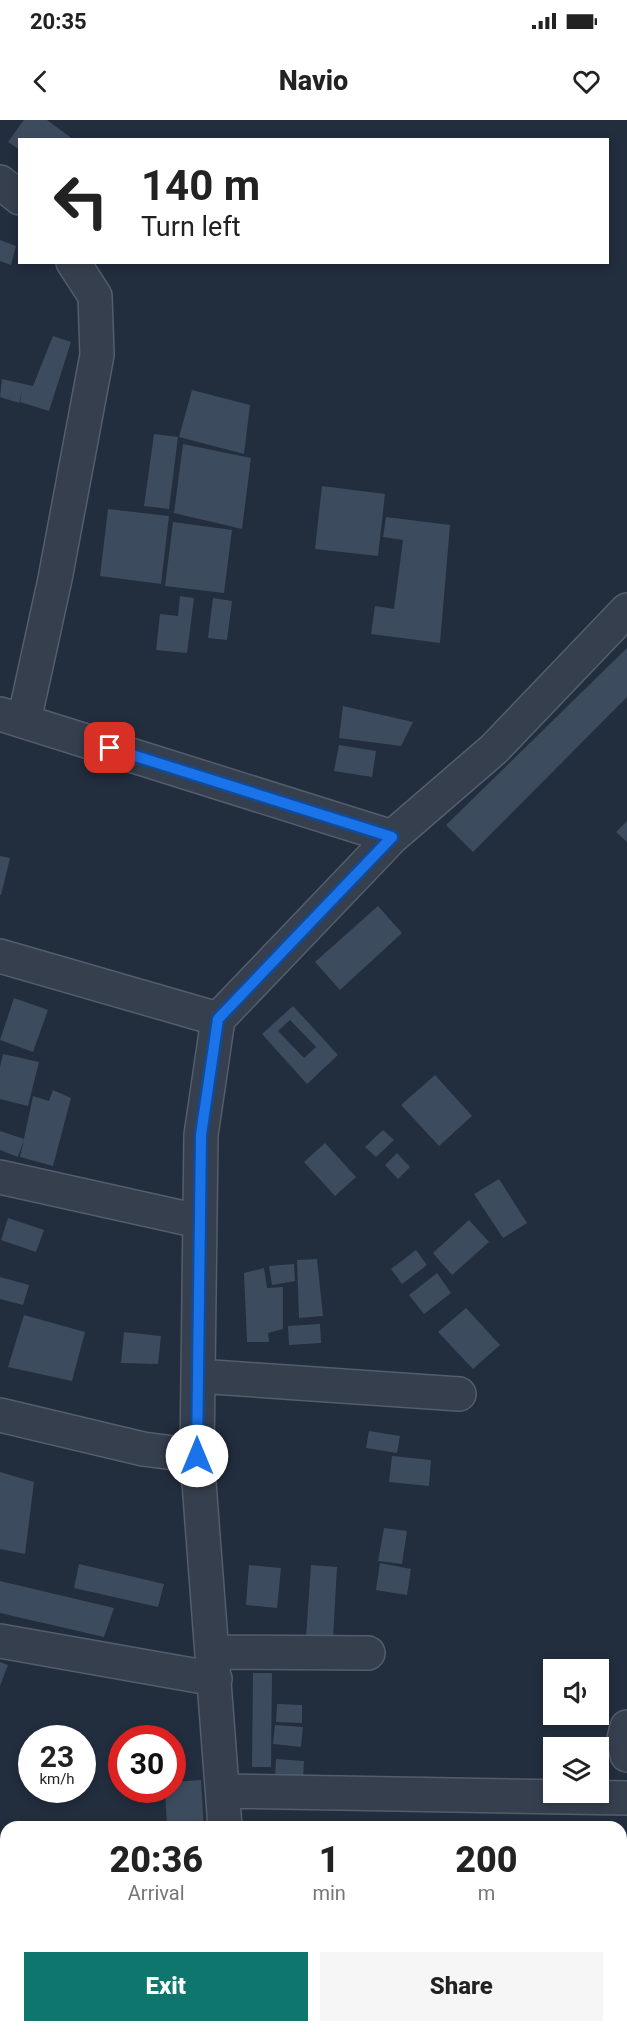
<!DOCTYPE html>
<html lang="en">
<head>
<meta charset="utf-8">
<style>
	:root { --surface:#fff; --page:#f6f6f6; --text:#222; --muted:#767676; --accent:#0f766e }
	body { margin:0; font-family:Roboto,sans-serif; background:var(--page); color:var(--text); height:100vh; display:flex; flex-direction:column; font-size:22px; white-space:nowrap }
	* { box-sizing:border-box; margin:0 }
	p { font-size:20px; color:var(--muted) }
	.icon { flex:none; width:33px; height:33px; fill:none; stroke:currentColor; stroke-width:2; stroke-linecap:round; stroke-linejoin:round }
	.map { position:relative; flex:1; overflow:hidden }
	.details { position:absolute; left:0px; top:1701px; width:627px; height:212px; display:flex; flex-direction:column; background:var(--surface); border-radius:18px 18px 0 0; box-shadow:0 3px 9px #0003 }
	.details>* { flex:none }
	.guide { position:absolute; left:18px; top:18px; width:591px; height:126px; border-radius:0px; box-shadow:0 3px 9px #0003; background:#fff; color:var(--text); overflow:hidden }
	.buttons { position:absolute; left:543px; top:1539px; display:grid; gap:12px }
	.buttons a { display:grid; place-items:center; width:66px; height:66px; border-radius:0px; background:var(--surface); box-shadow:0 3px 9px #0003; font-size:30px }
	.speed { position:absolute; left:18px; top:1605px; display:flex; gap:12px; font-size:30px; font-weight:700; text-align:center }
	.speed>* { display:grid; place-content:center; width:78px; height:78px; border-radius:50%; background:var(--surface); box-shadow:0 3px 9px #0003; line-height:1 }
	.speed small { font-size:15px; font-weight:400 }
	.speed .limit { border:9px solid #d22; background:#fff; color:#111 }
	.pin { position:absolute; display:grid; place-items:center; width:51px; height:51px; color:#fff; margin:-26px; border-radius:12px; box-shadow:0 3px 9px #0006 }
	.me { position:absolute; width:66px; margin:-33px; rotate:0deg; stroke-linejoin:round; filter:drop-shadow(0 0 4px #0008) }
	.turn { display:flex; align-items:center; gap:21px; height:126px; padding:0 24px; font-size:27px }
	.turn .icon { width:78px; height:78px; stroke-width:2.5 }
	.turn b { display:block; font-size:42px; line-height:51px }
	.eta { display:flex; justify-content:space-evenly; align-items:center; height:102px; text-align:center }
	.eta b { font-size:36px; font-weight:800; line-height:42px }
	.cta { display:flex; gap:12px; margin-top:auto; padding:12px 24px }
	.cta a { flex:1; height:69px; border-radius:0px; background:var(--accent); color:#fff; font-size:24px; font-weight:800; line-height:69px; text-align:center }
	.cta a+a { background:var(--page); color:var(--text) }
	.status { display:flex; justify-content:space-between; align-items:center; height:42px; padding:0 30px; background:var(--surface); direction:ltr }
	.status svg { height:16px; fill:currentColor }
	header { display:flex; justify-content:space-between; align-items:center; height:78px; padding:0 24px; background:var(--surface); font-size:27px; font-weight:800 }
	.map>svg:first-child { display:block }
	.building { fill:#3d4b5e; fill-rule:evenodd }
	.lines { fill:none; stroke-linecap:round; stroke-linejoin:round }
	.street-casing { stroke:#545d6c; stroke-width:36 }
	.street { stroke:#363f4e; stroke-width:33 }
	.route-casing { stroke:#114b97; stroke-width:15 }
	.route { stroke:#1a73e8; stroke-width:10 }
</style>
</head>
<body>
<div class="status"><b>20:35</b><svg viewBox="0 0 49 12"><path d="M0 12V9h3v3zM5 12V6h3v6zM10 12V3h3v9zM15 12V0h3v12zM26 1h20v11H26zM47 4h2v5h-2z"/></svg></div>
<header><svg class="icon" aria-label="back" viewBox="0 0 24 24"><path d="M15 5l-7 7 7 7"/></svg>Navio<svg class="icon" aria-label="heart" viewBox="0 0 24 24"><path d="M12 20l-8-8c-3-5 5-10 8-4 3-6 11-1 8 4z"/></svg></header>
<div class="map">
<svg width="627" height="1912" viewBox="0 0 627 1912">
	<rect width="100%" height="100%" fill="#222d3e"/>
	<path class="building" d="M 24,0 L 47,0 L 74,20 L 20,20 L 20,30 L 8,22 Z
		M 0,120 L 16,126 L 11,145 L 0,141 Z
		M 53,216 L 71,222 L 49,291 L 20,282 L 23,269 L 19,283 L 0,277 L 2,259 L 33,266 Z
		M 192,270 L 250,285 L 244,334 L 179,317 Z
		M 154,314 L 178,317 L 169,389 L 144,386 Z
		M 183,324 L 251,338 L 242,409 L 174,393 Z
		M 322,366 L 385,374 L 378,436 L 315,429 Z
		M 108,389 L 169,396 L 161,464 L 100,456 Z
		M 386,397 L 450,405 L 440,523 L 371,514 L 375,486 L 394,489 L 403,420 L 383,417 Z
		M 173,402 L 232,410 L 224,473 L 165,466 Z
		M 180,476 L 194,478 L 187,533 L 156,530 L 160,494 L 178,496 Z
		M 213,478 L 232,481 L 227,520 L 208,518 Z
		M 627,528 L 627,577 L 473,732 L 446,705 Z
		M 343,586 L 413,602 L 401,626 L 339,618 Z
		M 339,625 L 376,631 L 372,657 L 334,651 Z
		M 627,701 L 627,722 L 616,712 Z
		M 0,736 L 10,738 L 1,775 L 0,775 Z
		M 378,786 L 402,813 L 340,870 L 315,842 Z
		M 14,878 L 48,890 L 33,932 L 0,920 Z
		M 293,886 L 338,935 L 307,964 L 262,914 ZM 290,900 L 316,927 L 304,938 L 278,911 Z
		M 3,934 L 39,942 L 28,986 L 0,979 L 0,947 Z
		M 435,955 L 472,996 L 439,1026 L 401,985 Z
		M 53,970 L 71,978 L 53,1046 L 20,1037 L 33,976 L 49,981 Z
		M 383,1010 L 394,1020 L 376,1037 L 365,1027 Z
		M 0,1011 L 24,1019 L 18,1037 L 0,1030 Z
		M 325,1023 L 356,1057 L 335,1076 L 304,1042 Z
		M 397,1033 L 410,1047 L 398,1059 L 385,1045 Z
		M 499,1059 L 527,1103 L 503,1118 L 474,1074 Z
		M 8,1098 L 44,1110 L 36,1132 L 1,1120 Z
		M 469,1100 L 489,1122 L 452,1155 L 433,1133 Z
		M 416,1130 L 427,1145 L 402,1164 L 391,1149 Z
		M 317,1139 L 323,1196 L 299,1198 L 297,1140 Z
		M 294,1144 L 295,1161 L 272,1165 L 269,1146 Z
		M 264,1148 L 267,1168 L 283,1167 L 283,1209 L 268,1213 L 269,1222 L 247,1222 L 244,1153 Z
		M 437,1153 L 451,1173 L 424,1194 L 409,1175 Z
		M 0,1157 L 29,1165 L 23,1185 L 0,1179 Z
		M 466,1188 L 500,1225 L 473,1249 L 438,1212 Z
		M 24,1195 L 85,1212 L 72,1261 L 8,1247 Z
		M 320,1204 L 321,1223 L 289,1225 L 288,1206 Z
		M 124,1212 L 161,1216 L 158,1244 L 121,1243 Z
		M 369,1311 L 400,1316 L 397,1333 L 366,1328 Z
		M 392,1336 L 431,1340 L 429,1366 L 389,1362 Z
		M 0,1352 L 34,1362 L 25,1434 L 0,1429 Z
		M 384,1408 L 407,1411 L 402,1444 L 378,1441 Z
		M 380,1443 L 411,1449 L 407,1475 L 376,1470 Z
		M 79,1444 L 164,1464 L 158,1487 L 74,1468 Z
		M 249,1445 L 281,1448 L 277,1488 L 246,1485 Z
		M 311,1445 L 337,1447 L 333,1519 L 306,1518 Z
		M 0,1461 L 114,1488 L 104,1517 L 0,1493 Z
		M 0,1542 L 8,1545 L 0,1566 Z
		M 253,1553 L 272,1553 L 271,1647 L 252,1647 Z
		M 277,1584 L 302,1585 L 302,1603 L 276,1602 Z
		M 275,1605 L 303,1607 L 301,1627 L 273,1624 Z
		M 276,1639 L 304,1641 L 303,1660 L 275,1658 Z
		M 201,1660 L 204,1707 L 167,1707 L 165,1670 L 172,1670 L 172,1662 Z"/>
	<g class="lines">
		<defs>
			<path id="street" d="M 0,62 L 20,78
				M 0,594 L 392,717
				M 24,601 L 55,459 L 97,235 L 95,176 L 73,142
				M 0,836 L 218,899
				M 0,1057 L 198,1101
				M 198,1256 L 459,1274
				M 0,1295 L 143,1329 L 197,1336
				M 0,1521 L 215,1559
				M 213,1532 L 368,1533
				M 627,1607 L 624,1619 L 627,1635
				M 223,1671 L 627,1678
				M 225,1707 L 197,1336 L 201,1015 L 218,899 L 392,717 L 494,629 L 627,490
				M 0,1748 L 6,1750
				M 621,1869 L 627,1869
				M 240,1906 L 241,1912"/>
		</defs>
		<use href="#street" class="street-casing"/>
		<use href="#street" class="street"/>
	</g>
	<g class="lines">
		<defs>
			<path id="route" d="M 110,628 L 392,717 L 218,899 L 201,1015 L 197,1336"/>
		</defs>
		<use href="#route" class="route-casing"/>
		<use href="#route" class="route"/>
	</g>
</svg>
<div class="buttons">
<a><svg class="icon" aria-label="sound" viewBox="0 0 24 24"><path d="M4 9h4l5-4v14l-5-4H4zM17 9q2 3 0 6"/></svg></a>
<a><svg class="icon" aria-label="layers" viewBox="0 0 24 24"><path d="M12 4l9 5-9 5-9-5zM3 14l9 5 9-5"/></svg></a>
</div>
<div class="speed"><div>23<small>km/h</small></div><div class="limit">30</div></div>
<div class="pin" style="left:110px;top:628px;background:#d93025"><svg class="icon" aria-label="arrive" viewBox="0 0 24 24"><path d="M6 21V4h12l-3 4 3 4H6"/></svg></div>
<svg class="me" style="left:197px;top:1336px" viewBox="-20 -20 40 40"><circle r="19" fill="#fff"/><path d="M0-13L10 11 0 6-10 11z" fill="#1a73e8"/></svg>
<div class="guide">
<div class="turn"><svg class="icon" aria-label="left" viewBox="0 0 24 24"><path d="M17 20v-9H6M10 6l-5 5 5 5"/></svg><div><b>140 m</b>Turn left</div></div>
</div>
<section class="details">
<div class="eta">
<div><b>20:36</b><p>Arrival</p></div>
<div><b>1</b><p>min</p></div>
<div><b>200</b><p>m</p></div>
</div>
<div class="cta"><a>Exit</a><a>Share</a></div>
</section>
</div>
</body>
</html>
